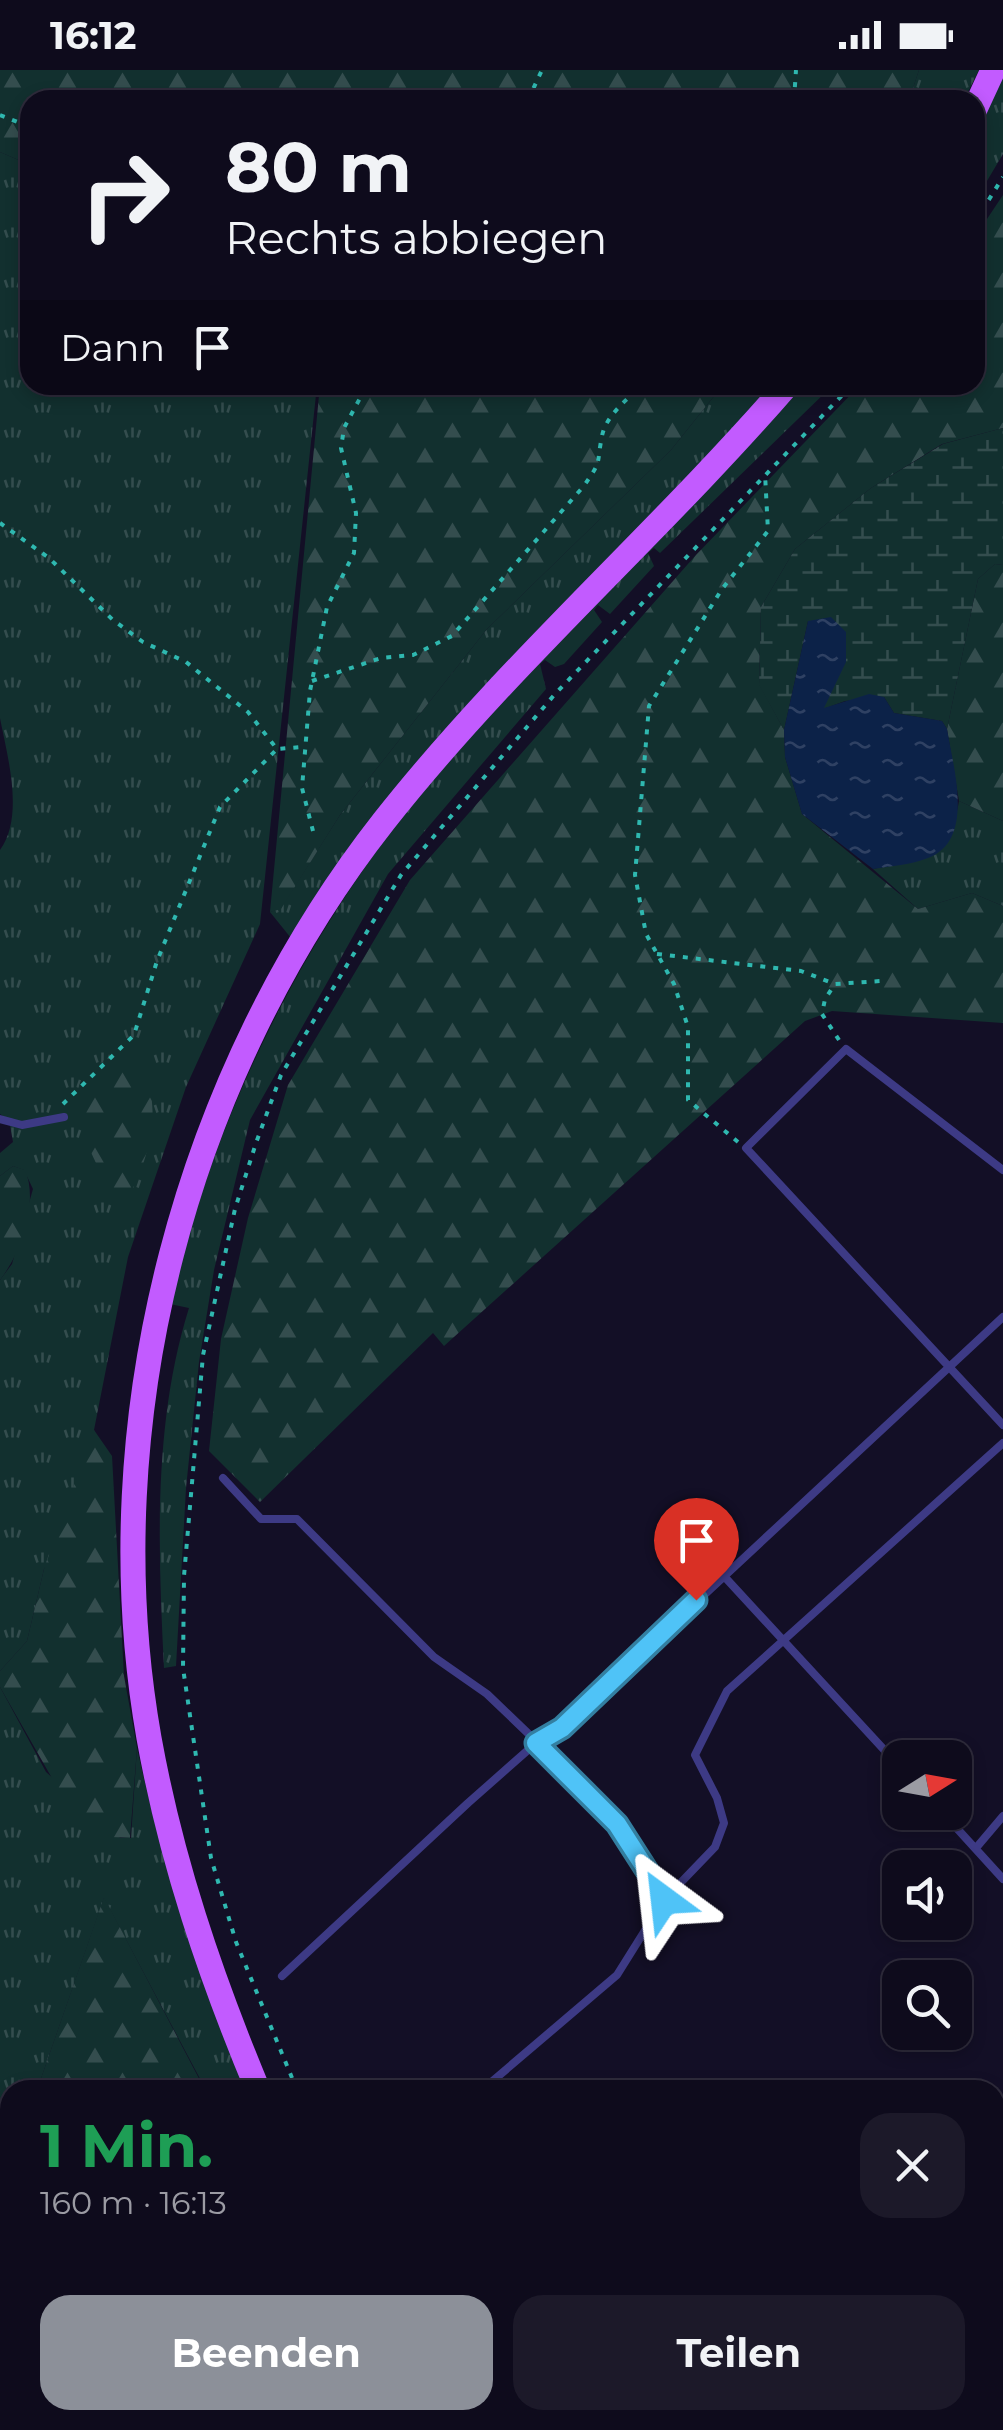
<!DOCTYPE html>
<html lang="de">
<head>
<meta charset="utf-8">
<style>
	:root { --surface:#0e0b1c; --page:#1c1929; --text:#f1f3f6; --muted:#9b9ba3; --line:#2e2b3b; --accent:#8c9099 }
	body { margin:0; font-family:Montserrat,sans-serif; background:var(--page); color:var(--text); height:100vh; display:flex; flex-direction:column; font-size:38px; white-space:nowrap }
	* { box-sizing:border-box; margin:0 }
	p { font-size:32px; color:var(--muted) }
	.icon { flex:none; width:55px; height:55px; fill:none; stroke:currentColor; stroke-width:2; stroke-linecap:round; stroke-linejoin:round }
	.map { position:relative; flex:1; overflow:hidden }
	.sheet { position:absolute; left:0px; top:2010px; width:1005px; height:350px; display:flex; flex-direction:column; background:var(--surface); border-radius:30px 30px 0 0; box-shadow:0 5px 15px #0003,0 0 0 2px var(--line) }
	.sheet>* { flex:none }
	.hud { position:absolute; left:20px; top:20px; width:965px; height:305px; border-radius:30px; box-shadow:0 5px 15px #0003,0 0 0 2px var(--line); background:#0e0b1c; color:var(--text); overflow:hidden }
	.needle { width:65px; rotate:79deg }
	.fabs { position:absolute; left:882px; top:1670px; display:grid; gap:20px }
	.fabs a { display:grid; place-items:center; width:90px; height:90px; border-radius:20px; background:var(--surface); box-shadow:0 5px 15px #0003,0 0 0 2px var(--line); font-size:50px }
	.pin { position:absolute; display:grid; place-items:center; width:85px; height:85px; color:#fff; margin:-102px -42px; border-radius:50% 50% 50% 0; rotate:-45deg; box-shadow:0 0 10px #0007 }
	.pin .icon { rotate:45deg }
	.me { position:absolute; width:110px; margin:-55px; rotate:330deg; stroke-linejoin:round; filter:drop-shadow(0 0 8px #0008) }
	.turn { display:flex; align-items:center; gap:35px; height:210px; padding:0 40px; font-size:45px }
	.turn .icon { width:130px; height:130px; stroke-width:2.5 }
	.turn b { display:block; font-size:70px; line-height:85px }
	.then { display:flex; align-items:center; height:95px; padding:0 40px; background:#0003; gap:20px; font-size:38px }
	.round { display:grid; place-items:center; flex:none; width:105px; height:105px; border-radius:30px; background:var(--page) }
	.overview { display:flex; align-items:center; justify-content:space-between; height:170px; padding:0 40px }
	h1 { font-size:60px; font-weight:700; line-height:75px; color:#1e9e55 }
	.action { display:flex; gap:20px; margin-top:auto; padding:20px 40px }
	.action a { flex:1; height:115px; border-radius:30px; background:var(--accent); color:#fff; font-size:40px; font-weight:700; line-height:115px; text-align:center }
	.action a+a { background:var(--page); color:var(--text) }
	.status { display:flex; justify-content:space-between; align-items:center; height:70px; padding:0 50px; background:var(--surface); direction:ltr }
	.status svg { height:28px; fill:currentColor }
	.map>svg:first-child { display:block }
	.grass { fill:url(#grass-tufts) }
	.forest { fill:url(#forest-firs) }
	.wetland { fill:url(#wetland-marsh) }
	.water { fill:url(#water-ripples) }
	.building { fill:url(#building-hatch); filter:url(#shadow) }
	.lines { fill:none; stroke-linecap:round; stroke-linejoin:round }
	.path { stroke:#2fb8b0; stroke-width:4; stroke-dasharray:5 8; stroke-linecap:butt }
	.service { stroke:#3d3a85; stroke-width:8 }
	.primary { stroke:#c25bff; stroke-width:25 }
	.route-casing { stroke:#337fa1; stroke-width:25 }
	.route { stroke:#4fc3f7; stroke-width:18 }
</style>
</head>
<body>
<div class="status"><b>16:12</b><svg viewBox="0 0 49 12"><path d="M0 12V9h3v3zM5 12V6h3v6zM10 12V3h3v9zM15 12V0h3v12zM26 1h20v11H26zM47 4h2v5h-2z"/></svg></div>
<div class="map">
<svg width="1003" height="2360" viewBox="0 0 1003 2360">
	<defs>
		<pattern id="grass-tufts" width="24" height="20" patternUnits="userSpaceOnUse" patternTransform="scale(2.5)"><rect width="24" height="20" fill="#12302f"/><path d="M3 7l-1-3M5 7V3M7 7l1-3M15 17l-1-3M17 17v-4M19 17l1-3" fill="none" stroke="#344d4e"/></pattern>
		<pattern id="forest-firs" width="22" height="20" patternUnits="userSpaceOnUse" patternTransform="scale(2.5)"><rect width="22" height="20" fill="#12302f"/><path d="M5 1l3.5 6h-7zM16 11l3.5 6h-7z" fill="#344d4e"/></pattern>
		<pattern id="wetland-marsh" width="20" height="14" patternUnits="userSpaceOnUse" patternTransform="scale(2.5)"><rect width="20" height="14" fill="#12302f"/><path d="M1 5h8M5 5V1M11 12h8M15 12V8" fill="none" stroke="#344d4e"/></pattern>
		<pattern id="water-ripples" width="26" height="14" patternUnits="userSpaceOnUse" patternTransform="scale(2.5)"><rect width="26" height="14" fill="#0c2248"/><path d="M2 4q2-2 4 0t4 0M15 11q2-2 4 0t4 0" fill="none" stroke="#2f4163"/></pattern>
		<pattern id="building-hatch" width="6" height="6" patternUnits="userSpaceOnUse" patternTransform="scale(2.5)"><rect width="6" height="6" fill="#241b47"/><path d="M-1 1l2-2M0 6l6-6M5 7l2-2" fill="none" stroke="#433b63"/></pattern>
		<filter id="shadow"><feDropShadow dx="5.5" dy="5.5" stdDeviation="2.5" flood-color="#0009"/></filter>
	</defs>
	<rect width="100%" height="100%" fill="#130f26"/>
	<path class="grass" d="M 919,0 L 979,0 L 964,30 L 909,30 Z
		M 1003,3 L 1003,84 L 975,131 L 975,61 Z
		M 0,82 L 30,95 L 30,315 L 317,315 L 260,854 L 186,1017 L 128,1187 L 94,1360 L 109,1397 L 44,1499 L 27,1571 L 0,1601 L 0,1210 L 12,1194 L 33,1119 L 24,1100 L 13,1096 L 0,1106 L 0,1083 L 13,1072 L 9,1050 L 0,1044 L 0,780 C 25,746 7,685 0,648 Z
		M 723,315 L 771,315 L 291,868 L 270,842 L 281,838 L 340,745 L 487,559 L 671,380 Z
		M 802,315 L 833,315 L 660,483 L 654,478 L 648,483 L 654,496 L 610,544 L 598,535 L 594,540 L 602,552 L 564,594 L 555,597 L 545,590 L 540,594 L 546,619 L 388,804 L 250,1050 L 214,1200 L 199,1292 L 186,1418 L 176,1596 L 164,1598 C 158,1478 153,1353 189,1238 L 170,1234 C 221,1024 314,846 454,682 C 564,554 692,443 802,315 Z
		M 959,731 L 1003,751 L 1003,836 L 972,823 L 918,839 L 873,799 C 930,788 948,794 959,731 Z
		M 0,1617 L 46,1702 L 120,1768 L 131,1768 L 137,1678 C 163,1797 199,1908 245,2020 L 206,2020 L 104,1828 L 37,2020 L 10,2020 L 10,2098 L 0,2127 Z"/>
	<path class="forest" d="M 0,0 L 919,0 L 909,30 L 30,30 L 30,95 L 0,82 Z
		M 1003,125 L 1003,358 L 942,374 L 871,418 L 795,479 L 761,537 L 759,614 L 784,660 L 785,687 L 802,744 L 918,839 L 972,823 L 1003,836 L 1003,953 L 832,941 L 805,951 L 444,1276 L 433,1263 L 260,1432 L 209,1381 L 221,1269 L 248,1148 L 288,1015 L 410,810 L 695,486 L 860,315 L 975,315 L 975,167 Z
		M 320,315 L 723,315 L 671,380 L 487,559 L 340,745 L 281,839 L 270,842 Z
		M 995,494 L 1003,495 L 1003,751 L 959,731 L 947,659 L 978,509 Z
		M 106,989 C 173,988 154,1078 133,1118 L 114,1123 C 96,1098 61,1031 86,1003 C 91,998 100,993 106,989 Z
		M 13,1096 L 25,1100 C 39,1132 21,1183 0,1210 L 0,1106 Z
		M 94,1360 L 112,1386 L 124,1606 L 137,1678 L 130,1768 L 85,1766 L 0,1617 L 0,1601 L 27,1571 L 44,1499 Z
		M 104,1827 L 205,2020 L 37,2020 Z
		M 10,2098 L 10,2350 L 24,2350 L 0,2356 L 0,2127 Z"/>
	<path class="wetland" d="M 1003,358 L 1003,495 L 995,494 L 978,509 L 947,659 L 942,651 L 894,643 L 884,627 L 845,631 L 823,639 L 808,551 L 784,660 L 759,615 L 761,537 L 795,479 L 871,418 L 943,374 Z"/>
	<path class="water" d="M 831,547 L 846,562 L 846,592 L 824,638 L 869,624 L 884,627 L 894,643 L 942,651 L 947,659 C 953,697 976,770 928,788 C 911,795 891,796 873,799 L 802,744 L 785,687 L 784,660 L 808,551 Z"/>
	<path class="building" d="M 995,2183 L 1003,2192 L 1003,2226 L 995,2233 Z
		M 995,2239 L 1003,2248 L 1003,2344 L 984,2360 L 975,2350 L 995,2350 Z
		M 120,2350 L 152,2350 L 155,2360 L 123,2360 Z
		M 207,2350 L 240,2350 L 242,2360 L 210,2360 Z
		M 294,2350 L 327,2350 L 329,2360 L 297,2360 Z"/>
	<g class="lines">
		<path class="path" d="M 528,30 L 542,0
			M 794,30 L 796,0
			M 0,45 L 30,57
			M 975,152 L 1003,107
			M 0,453 L 49,488 L 113,550 L 143,572 L 186,592 L 248,642 L 277,679 L 302,677
			M 312,611 L 381,588 L 413,585 L 452,566 L 583,417 C 603,389 596,396 602,366 C 606,345 628,329 642,315
			M 313,761 L 302,718 L 310,621 L 327,537 L 354,483 L 356,443 L 341,378 L 344,358 L 367,315
			M 657,884 L 801,901 L 835,914
			M 839,970 L 822,944 L 825,929 L 835,914 L 881,911
			M 63,1034 L 134,965 L 157,891 L 220,737 L 277,679
			M 738,1072 L 688,1030 L 688,957 L 674,914 L 646,864 L 635,805 L 649,636 L 722,519 L 768,461 L 765,404
			M 297,2020 L 236,1872 L 211,1788 L 183,1598 L 184,1506 L 203,1285 L 235,1139 L 256,1073 L 281,1005 L 401,805 L 555,624 L 852,315
			M 471,2350 L 477,2360"/>
		<path class="service" d="M 0,1049 L 22,1055 L 64,1047
			M 1003,1100 L 846,979 L 746,1078 L 1003,1355
			M 223,1408 L 261,1449 L 297,1449 L 434,1587 L 487,1624 L 586,1719 L 669,1825
			M 722,1504 L 900,1697
			M 942,1742 L 1003,1809
			M 976,1778 L 1003,1746
			M 282,1906 L 468,1733 L 536,1673 L 562,1657 L 1003,1247
			M 482,2020 L 617,1905 L 664,1830 L 715,1777 L 724,1753 L 717,1728 L 695,1685 L 727,1621 L 1003,1373"/>
		<path class="primary" d="M 975,39 L 993,0
			M 258,2020 C 210,1905 171,1790 149,1668 C 93,1351 186,1003 384,751 C 507,595 658,464 787,315
			M 435,2350 L 441,2360"/>
	</g>
	<g class="lines">
		<defs>
			<path id="route" d="M 664,1830 L 669,1825 L 651,1807 L 617,1754 L 536,1673 L 562,1658 L 696,1530"/>
		</defs>
		<use href="#route" class="route-casing"/>
		<use href="#route" class="route"/>
	</g>
</svg>
<div class="fabs">
<a><svg class="needle" viewBox="-14 -14 28 28"><path d="M0-13l5 13h-10z" fill="#e53935"/><path d="M0 13l5-13h-10z" fill="#9b9ba3"/></svg></a>
<a><svg class="icon" aria-label="sound" viewBox="0 0 24 24"><path d="M4 9h4l5-4v14l-5-4H4zM17 9q2 3 0 6"/></svg></a>
<a><svg class="icon" aria-label="search" viewBox="0 0 24 24"><circle cx="10" cy="10" r="6"/><path d="M15 15l6 6"/></svg></a>
</div>
<div class="pin" style="left:696px;top:1530px;background:#d93025"><svg class="icon" aria-label="arrive" viewBox="0 0 24 24"><path d="M6 21V4h12l-3 4 3 4H6"/></svg></div>
<svg class="me" style="left:664px;top:1830px" viewBox="-20 -20 40 40"><path d="M0-17L14 15 0 8-14 15z" fill="#4fc3f7" stroke="#fff" stroke-width="4"/></svg>
<div class="hud">
<div class="turn"><svg class="icon" aria-label="right" viewBox="0 0 24 24"><path d="M7 20v-9h11M14 6l5 5-5 5"/></svg><div><b>80 m</b>Rechts abbiegen</div></div>
<div class="then">Dann<svg class="icon" aria-label="arrive" viewBox="0 0 24 24"><path d="M6 21V4h12l-3 4 3 4H6"/></svg></div>
</div>
<section class="sheet">
<div class="overview"><div><h1>1 Min.</h1><p>160 m · 16:13</p></div><a class="round"><svg class="icon" aria-label="close" viewBox="0 0 24 24"><path d="M6 6l12 12M18 6L6 18"/></svg></a></div>
<div class="action"><a>Beenden</a><a>Teilen</a></div>
</section>
</div>
</body>
</html>
